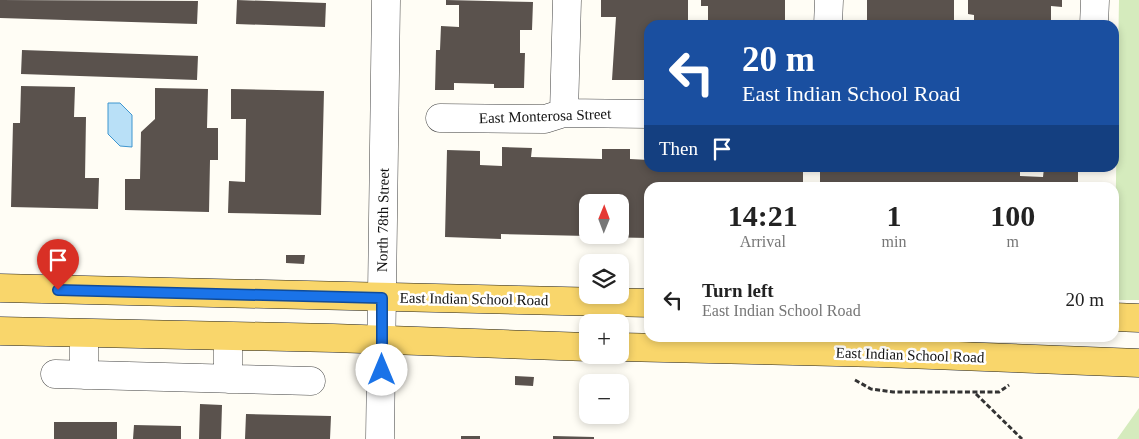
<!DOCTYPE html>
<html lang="en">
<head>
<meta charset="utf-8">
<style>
	:root { --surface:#fff; --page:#f6f6f6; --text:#222; --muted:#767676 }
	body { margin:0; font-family:"Times New Roman",serif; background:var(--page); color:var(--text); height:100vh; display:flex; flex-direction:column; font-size:19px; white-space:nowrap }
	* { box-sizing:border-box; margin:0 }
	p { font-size:16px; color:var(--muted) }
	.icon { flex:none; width:28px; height:28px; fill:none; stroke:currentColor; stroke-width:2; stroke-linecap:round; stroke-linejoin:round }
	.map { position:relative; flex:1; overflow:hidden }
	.details { position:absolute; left:644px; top:182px; width:475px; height:160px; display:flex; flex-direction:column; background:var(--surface); border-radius:15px; box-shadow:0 2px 8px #0003 }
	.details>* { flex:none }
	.hud { position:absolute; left:644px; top:20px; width:475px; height:152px; border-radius:15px; box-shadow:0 2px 8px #0003; background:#1a4fa0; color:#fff; overflow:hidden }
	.needle { width:32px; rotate:1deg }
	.fabs { position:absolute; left:579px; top:194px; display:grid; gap:10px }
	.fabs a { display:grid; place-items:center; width:50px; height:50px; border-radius:10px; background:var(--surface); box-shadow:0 2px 8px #0003; font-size:25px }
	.pin { position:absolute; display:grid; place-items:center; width:42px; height:42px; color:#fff; margin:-51px -21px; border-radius:50% 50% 50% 0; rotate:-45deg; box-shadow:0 0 5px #0007 }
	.pin .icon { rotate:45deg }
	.me { position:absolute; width:55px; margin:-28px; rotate:0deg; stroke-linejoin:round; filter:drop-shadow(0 0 4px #0008) }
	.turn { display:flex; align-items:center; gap:18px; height:105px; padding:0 15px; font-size:22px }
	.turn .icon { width:65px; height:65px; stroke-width:2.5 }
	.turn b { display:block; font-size:35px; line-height:42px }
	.then { display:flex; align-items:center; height:48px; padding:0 15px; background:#0003; gap:10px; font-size:19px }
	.eta { display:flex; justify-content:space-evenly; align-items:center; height:85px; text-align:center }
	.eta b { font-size:30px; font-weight:700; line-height:35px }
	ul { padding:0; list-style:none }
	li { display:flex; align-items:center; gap:15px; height:65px; padding:0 15px }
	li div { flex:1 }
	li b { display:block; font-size:19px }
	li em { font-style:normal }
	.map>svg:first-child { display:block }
	.green { fill:#d5ebbd }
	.water { fill:#b9e0f7; stroke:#3f96cf }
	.building { fill:#5a524d }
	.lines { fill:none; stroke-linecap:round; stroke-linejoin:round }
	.minor-casing { stroke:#444; stroke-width:29 }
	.major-casing { stroke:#222; stroke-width:29 }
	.path { stroke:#333; stroke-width:3; stroke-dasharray:5 2.5; stroke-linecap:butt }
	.minor { stroke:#fff; stroke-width:28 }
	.major { stroke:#f9d66b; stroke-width:28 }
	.route-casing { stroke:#114b97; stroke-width:12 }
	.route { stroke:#1a73e8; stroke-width:9 }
	.labels { text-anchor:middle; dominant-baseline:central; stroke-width:5; stroke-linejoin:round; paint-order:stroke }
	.street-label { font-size:15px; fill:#111; stroke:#fff }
</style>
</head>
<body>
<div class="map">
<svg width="1139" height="439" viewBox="0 0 1139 439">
	<rect width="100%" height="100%" fill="#fffdf5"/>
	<path class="green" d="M 1119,0 L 1139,0 L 1139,300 L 1114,300 Z
		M 1139,408 L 1139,439 L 1117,439 Z"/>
	<path class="water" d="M 108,103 L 120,103 L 132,115 L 132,147 L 120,146 L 108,134 Z"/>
	<path class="building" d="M 0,0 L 198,1 L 197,24 L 0,18 Z
		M 237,0 L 326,3 L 325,27 L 236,24 Z
		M 446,0 L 533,2 L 532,30 L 520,30 L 520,53 L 525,53 L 524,88 L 494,88 L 494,84 L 454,83 L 454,90 L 435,90 L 436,50 L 440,50 L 441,26 L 459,27 L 459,5 L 446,5 Z
		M 601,0 L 688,0 L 688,21 L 672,20 L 672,25 L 649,25 L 649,80 L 612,80 L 616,17 L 601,17 Z
		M 701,0 L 785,0 L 785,23 L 712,25 L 712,22 L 708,22 L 708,6 L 701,6 Z
		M 867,0 L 954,0 L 954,25 L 867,25 Z
		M 968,0 L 1062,0 L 1062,7 L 1051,6 L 1051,25 L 974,25 L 974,15 L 968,14 Z
		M 22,50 L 198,56 L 197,80 L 21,74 Z
		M 21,86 L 75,87 L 74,117 L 86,117 L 85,178 L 99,178 L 98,209 L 11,207 L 13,123 L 20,123 Z
		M 155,88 L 208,89 L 207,128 L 218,128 L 218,160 L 210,160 L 209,212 L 125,210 L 125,179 L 140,179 L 141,132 L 155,119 Z
		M 231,89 L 324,91 L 321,215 L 228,213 L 229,181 L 245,182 L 246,119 L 231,119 Z
		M 502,147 L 532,148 L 531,157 L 602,159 L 602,149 L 630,149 L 630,159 L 649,160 L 649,168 L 803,168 L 803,188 L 649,188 L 649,238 L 597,237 L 620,235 L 620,202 L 588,202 L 588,236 L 501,234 L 501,239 L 445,237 L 447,150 L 480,151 L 480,165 L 502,166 Z
		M 820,168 L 919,168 L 919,171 L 946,172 L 946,168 L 1020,168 L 1020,176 L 1043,177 L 1044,168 L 1078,168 L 1078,188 L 820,188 Z
		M 286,255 L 305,255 L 304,264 L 286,263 Z
		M 515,376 L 534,377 L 533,386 L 515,385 Z
		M 200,404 L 222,405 L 221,439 L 199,439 Z
		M 246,414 L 331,416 L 330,439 L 245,439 Z
		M 54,422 L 117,422 L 117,439 L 54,439 Z
		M 134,425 L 181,426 L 181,439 L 133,439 Z
		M 461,436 L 480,436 L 480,439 L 461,439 Z
		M 553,436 L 594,437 L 594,439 L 553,439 Z"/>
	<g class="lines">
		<defs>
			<path id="minor" d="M 828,25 L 829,0
				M 1094,25 L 1095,0
				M 564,113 L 567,0
				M 440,118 L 545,119 L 564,113 L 649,114
				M 55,374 L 311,381
				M 84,375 L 84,334
				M 228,379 L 228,338
				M 380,439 L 386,0"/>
			<path id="major" d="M 0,288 L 649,303
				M 1114,317 L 1139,318
				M 0,331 L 333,338 L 588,347
				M 620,347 L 879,353 L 1139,363"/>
		</defs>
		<use href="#minor" class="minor-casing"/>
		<use href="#major" class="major-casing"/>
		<path class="path" d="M 855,380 L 871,389 L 893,392 L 999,392 L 1009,385
			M 976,394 L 1022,439"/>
		<use href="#minor" class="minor"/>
		<use href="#major" class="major"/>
	</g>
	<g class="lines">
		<defs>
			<path id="route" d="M 58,290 L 382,298 L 382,370"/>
		</defs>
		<use href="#route" class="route-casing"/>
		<use href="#route" class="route"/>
	</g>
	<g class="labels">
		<g class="street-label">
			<text transform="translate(545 116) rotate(-2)">East Monterosa Street</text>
			<text transform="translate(383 220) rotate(-89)">North 78th Street</text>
			<text transform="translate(474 299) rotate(1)">East Indian School Road</text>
			<text transform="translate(910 355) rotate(2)">East Indian School Road</text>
		</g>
	</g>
</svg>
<div class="fabs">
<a><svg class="needle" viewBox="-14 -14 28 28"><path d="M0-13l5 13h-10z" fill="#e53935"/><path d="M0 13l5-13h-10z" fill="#767676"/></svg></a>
<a><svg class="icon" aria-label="layers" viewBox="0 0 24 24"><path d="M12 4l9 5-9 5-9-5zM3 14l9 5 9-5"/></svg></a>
<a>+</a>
<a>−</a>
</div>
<div class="pin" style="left:58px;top:290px;background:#d93025"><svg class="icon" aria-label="arrive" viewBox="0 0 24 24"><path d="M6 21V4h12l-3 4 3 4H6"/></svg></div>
<svg class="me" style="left:382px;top:370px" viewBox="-20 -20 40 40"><circle r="19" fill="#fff"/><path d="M0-13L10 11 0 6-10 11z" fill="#1a73e8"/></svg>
<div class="hud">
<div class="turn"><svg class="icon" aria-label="left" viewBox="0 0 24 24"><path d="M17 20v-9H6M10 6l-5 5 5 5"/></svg><div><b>20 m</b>East Indian School Road</div></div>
<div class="then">Then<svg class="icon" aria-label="arrive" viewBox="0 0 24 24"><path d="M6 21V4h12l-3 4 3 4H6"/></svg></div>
</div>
<section class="details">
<div class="eta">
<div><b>14:21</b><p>Arrival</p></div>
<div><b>1</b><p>min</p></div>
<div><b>100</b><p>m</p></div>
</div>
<ul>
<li><svg class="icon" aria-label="left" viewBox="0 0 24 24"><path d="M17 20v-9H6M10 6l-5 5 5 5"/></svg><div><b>Turn left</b><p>East Indian School Road</p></div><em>20 m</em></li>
</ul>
</section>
</div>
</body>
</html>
